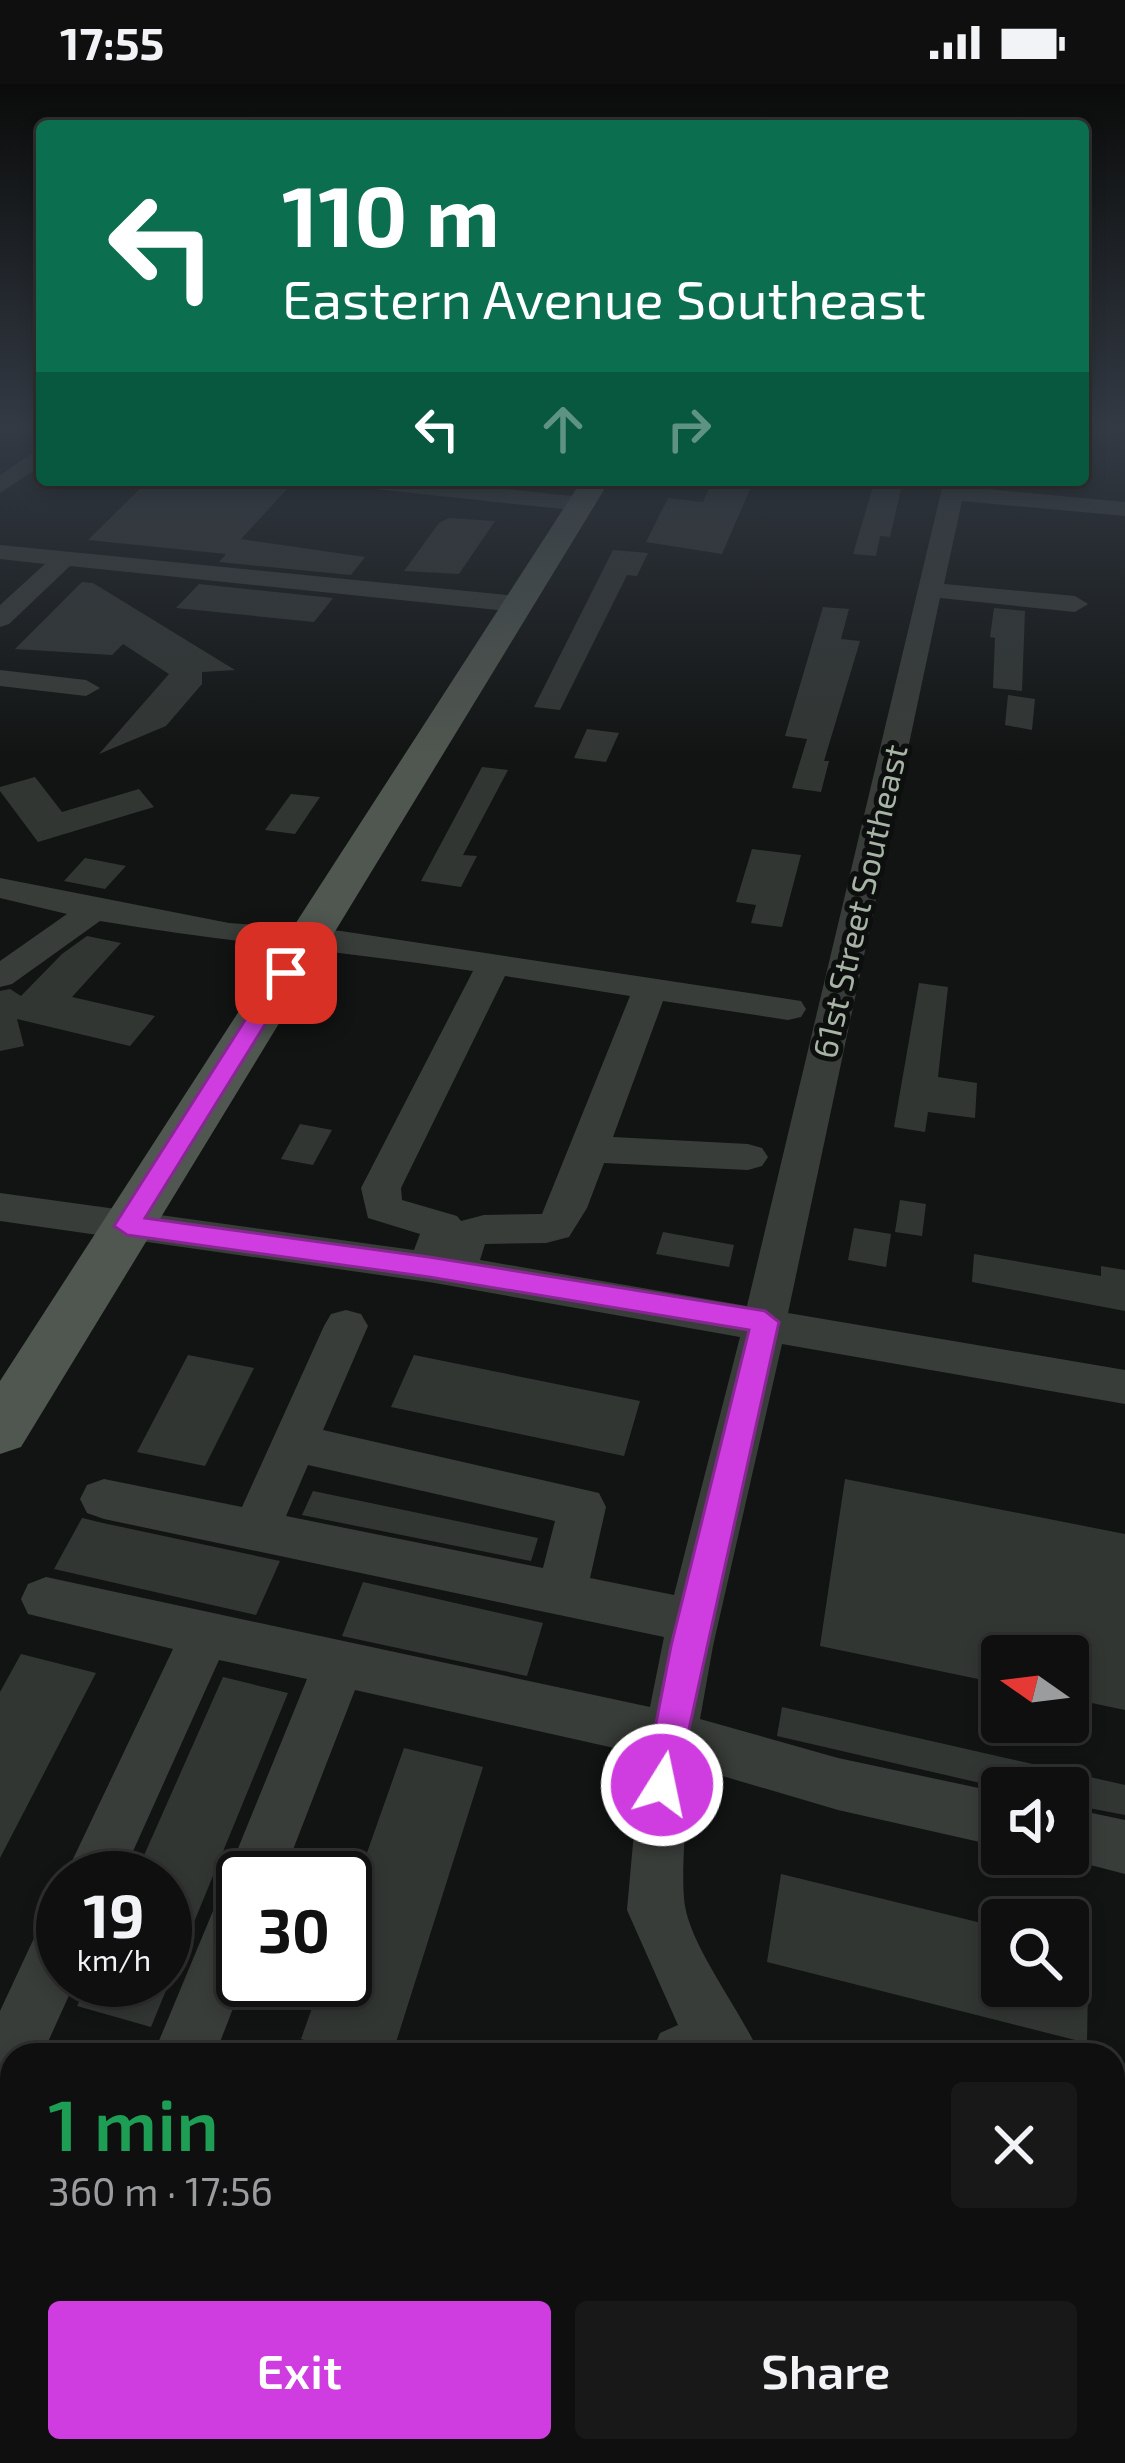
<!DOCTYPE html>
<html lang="en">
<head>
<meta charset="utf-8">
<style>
	:root { --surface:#0e0f0e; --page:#171817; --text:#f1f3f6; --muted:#9b9c9e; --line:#2e2f2e; --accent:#cf3de1 }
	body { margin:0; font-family:"Exo 2",sans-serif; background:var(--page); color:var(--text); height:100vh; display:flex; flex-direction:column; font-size:45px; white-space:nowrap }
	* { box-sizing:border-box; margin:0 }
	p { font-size:39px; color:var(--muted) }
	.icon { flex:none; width:66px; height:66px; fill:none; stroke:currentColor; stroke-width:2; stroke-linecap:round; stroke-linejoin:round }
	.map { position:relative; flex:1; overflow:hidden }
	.side { position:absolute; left:0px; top:1959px; width:1125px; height:420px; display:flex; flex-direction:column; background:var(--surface); border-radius:36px 36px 0 0; box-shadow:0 6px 18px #0003,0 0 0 3px var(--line) }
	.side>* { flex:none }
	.hud { position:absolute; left:36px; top:36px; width:1053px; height:366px; border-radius:12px; box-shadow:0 6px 18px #0003,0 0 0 3px var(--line); background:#0b6e4f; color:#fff; overflow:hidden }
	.needle { width:78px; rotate:284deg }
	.controls { position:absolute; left:981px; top:1551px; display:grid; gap:24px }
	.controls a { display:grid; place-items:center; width:108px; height:108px; border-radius:12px; background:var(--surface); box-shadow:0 6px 18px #0003,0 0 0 3px var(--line); font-size:60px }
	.speed { position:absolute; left:36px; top:1767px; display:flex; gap:24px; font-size:60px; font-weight:700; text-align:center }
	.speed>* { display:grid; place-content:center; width:156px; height:156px; border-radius:50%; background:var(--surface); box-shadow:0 6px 18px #0003,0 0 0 3px var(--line); line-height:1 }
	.speed small { font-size:30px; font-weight:400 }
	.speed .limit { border:6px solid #111; border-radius:18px; background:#fff; color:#111 }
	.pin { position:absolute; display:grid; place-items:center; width:102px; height:102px; color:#fff; margin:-51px; border-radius:24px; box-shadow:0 6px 18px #0006 }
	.me { position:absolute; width:132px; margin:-66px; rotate:10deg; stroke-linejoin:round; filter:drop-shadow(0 0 9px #0008) }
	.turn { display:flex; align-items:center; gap:42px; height:252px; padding:0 48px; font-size:54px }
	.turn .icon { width:156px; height:156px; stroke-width:2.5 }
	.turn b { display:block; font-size:84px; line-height:102px }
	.lanes { display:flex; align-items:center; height:114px; padding:0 48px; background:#0003; justify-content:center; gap:60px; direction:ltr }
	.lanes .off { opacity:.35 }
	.round { display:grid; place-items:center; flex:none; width:126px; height:126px; border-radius:12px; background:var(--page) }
	.summary { display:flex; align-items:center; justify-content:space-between; height:204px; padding:0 48px }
	h1 { font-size:72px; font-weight:600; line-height:90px; color:#1e9e55 }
	.cta { display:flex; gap:24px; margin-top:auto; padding:24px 48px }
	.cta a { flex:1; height:138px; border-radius:12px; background:var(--accent); color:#fff; font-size:48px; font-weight:600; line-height:138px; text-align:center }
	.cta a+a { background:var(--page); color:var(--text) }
	.status { display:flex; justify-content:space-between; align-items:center; height:84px; padding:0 60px; background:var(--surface); direction:ltr }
	.status svg { height:33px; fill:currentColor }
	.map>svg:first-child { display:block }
	.building { fill:#323633 }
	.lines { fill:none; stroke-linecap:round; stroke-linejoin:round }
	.minor { fill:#393d39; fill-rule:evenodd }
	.major { fill:#505750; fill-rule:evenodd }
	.route { fill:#cf3de1; stroke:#872892; stroke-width:3 }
	.labels { text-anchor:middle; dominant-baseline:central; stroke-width:10; stroke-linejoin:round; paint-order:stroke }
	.far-street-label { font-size:33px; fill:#a6b3a5; stroke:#0d0f0e }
</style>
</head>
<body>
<div class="status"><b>17:55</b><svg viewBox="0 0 49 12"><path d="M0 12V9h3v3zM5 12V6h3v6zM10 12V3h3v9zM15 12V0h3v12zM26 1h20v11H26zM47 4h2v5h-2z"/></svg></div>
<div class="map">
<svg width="1125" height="2379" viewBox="0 0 1125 2379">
	<rect width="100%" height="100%" fill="#121413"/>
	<path class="building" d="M 149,396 L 288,404 L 241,455 L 365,473 L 351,491 L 219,478 L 226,470 L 88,456 Z
		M 728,396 L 754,396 L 722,470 L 646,458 L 668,414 L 703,418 L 710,402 L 725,404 Z
		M 875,396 L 903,396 L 890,453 L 880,452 L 876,472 L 853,470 Z
		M 449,434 L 495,437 L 459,490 L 404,487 L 439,439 Z
		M 613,466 L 648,469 L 637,492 L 627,491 L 560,626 L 534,623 Z
		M 82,498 L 93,499 L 235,586 L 202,588 L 202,600 L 166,642 L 99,670 L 169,590 L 123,560 L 112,571 L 15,565 Z
		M 199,500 L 333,514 L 314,538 L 176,524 Z
		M 823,523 L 849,525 L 841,555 L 860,557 L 824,677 L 829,677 L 821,708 L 792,704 L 807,655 L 785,652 Z
		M 994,524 L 1025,527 L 1022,607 L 993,604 L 995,554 L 990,553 Z
		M 1008,611 L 1035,615 L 1032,646 L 1005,641 Z
		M 587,645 L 619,649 L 606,678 L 574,674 Z
		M 482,683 L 508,686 L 463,771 L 477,772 L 461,803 L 421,797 Z
		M 35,693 L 62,728 L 139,705 L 154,723 L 38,758 L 0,707 L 0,703 Z
		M 291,710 L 320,713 L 295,750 L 265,746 Z
		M 752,765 L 801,771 L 782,843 L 751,839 L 756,821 L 736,818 Z
		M 85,774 L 126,782 L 105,805 L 64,797 Z
		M 87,852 L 121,859 L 72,913 L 155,932 L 130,962 L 17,935 L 24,962 L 0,967 L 0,907 L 10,905 L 21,912 L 62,870 Z
		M 919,899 L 948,903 L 938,993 L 977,999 L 975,1034 L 928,1028 L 925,1048 L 894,1043 Z
		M 300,1040 L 332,1046 L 313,1081 L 281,1075 Z
		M 900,1116 L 926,1120 L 922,1152 L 895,1148 Z
		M 854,1144 L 891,1150 L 886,1183 L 848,1176 Z
		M 663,1148 L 734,1161 L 729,1183 L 656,1170 Z
		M 974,1170 L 1101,1192 L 1101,1182 L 1125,1186 L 1125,1227 L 972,1198 Z
		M 188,1271 L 254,1284 L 205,1382 L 137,1368 Z
		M 414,1271 L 640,1317 L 624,1372 L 391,1323 Z
		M 845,1395 L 1125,1450 L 1125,1626 L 1068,1614 L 1068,1572 L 1002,1572 L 1002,1600 L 820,1562 Z
		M 313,1407 L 538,1454 L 531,1477 L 302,1431 Z
		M 82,1434 L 103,1439 L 280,1477 L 256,1531 L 54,1485 Z
		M 363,1498 L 543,1539 L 527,1592 L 342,1552 Z
		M 21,1570 L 96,1589 L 0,1774 L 0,1608 Z
		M 223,1593 L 288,1609 L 151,1943 L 77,1922 L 89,1896 L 165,1896 L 165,1794 L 134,1794 Z
		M 782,1623 L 1125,1701 L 1125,1731 L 1068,1720 L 1068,1704 L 1002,1704 L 777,1652 Z
		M 404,1664 L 483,1683 L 392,1971 L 356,1971 L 301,1955 L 322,1896 L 345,1896 L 345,1831 Z
		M 781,1790 L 1002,1844 L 1002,1902 L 1088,1902 L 1087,1959 L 767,1878 Z"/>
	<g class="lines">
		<path class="minor" d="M 42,363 L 42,381 L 0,409 L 0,391 Z
			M 345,396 L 420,396 L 581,413 L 593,420 L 581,427 L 356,403 Z
			M 944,396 L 966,396 L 965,403 L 1125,418 L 1125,432 L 962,417 L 944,500 L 1075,512 L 1088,520 L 1075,528 L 940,514 L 788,1229 L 1125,1286 L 1125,1320 L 782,1260 L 713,1562 L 700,1635 L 838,1674 L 1002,1709 L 1002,1763 L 838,1726 L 692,1683 C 687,1716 680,1791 685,1822 C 692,1865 743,1930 760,1971 L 651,1971 L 660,1949 L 678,1941 L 627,1826 L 641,1670 L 355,1606 L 282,1794 L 243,1794 L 244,1896 L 215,1971 L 153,1971 L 223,1803 L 228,1800 L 226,1794 L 307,1595 L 219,1576 L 121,1794 L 64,1794 L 173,1565 L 28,1530 L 21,1515 L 28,1500 L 46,1493 L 650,1623 L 664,1553 L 104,1435 L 87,1429 L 80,1415 L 87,1401 L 104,1395 L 242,1423 L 324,1242 L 331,1230 L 346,1226 L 361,1230 L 368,1242 L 323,1346 L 599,1409 L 606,1423 L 590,1494 L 674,1511 L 740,1253 L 429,1198 L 0,1137 L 0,1109 L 414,1166 L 420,1150 L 368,1134 L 361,1104 L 473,887 C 348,868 224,858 100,837 L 12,900 L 0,903 L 0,877 L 67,830 L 0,814 L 0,794 L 229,839 L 341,847 L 801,917 L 806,925 L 801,933 L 788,936 L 663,917 L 613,1053 L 748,1060 L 762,1064 L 768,1073 L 762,1082 L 748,1086 L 604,1079 L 587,1124 L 569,1153 L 546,1159 L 485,1160 L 480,1176 L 747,1222 ZM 505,892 L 630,912 L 542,1130 L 484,1131 L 461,1137 L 457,1132 L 402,1116 L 401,1104 ZM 308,1381 L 555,1437 L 543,1484 L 286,1432 Z
			M 0,461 L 517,512 L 530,520 L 517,528 L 70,482 L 9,540 L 0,543 L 0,521 L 45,480 L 0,475 Z
			M 0,586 L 86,596 L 100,604 L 86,612 L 0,602 Z
			M 1068,1724 L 1125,1736 L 1125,1790 L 1048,1770 L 1068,1770 Z
			M 63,1829 L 63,1896 L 76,1896 L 42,1971 L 12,1971 L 12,2010 L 6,2013 L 0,2010 L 0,1927 L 42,1837 Z
			M 1113,2344 L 1125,2379 L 1056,2379 L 1051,2367 L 1113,2367 Z
			M 96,2367 L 168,2367 L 164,2379 L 92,2379 Z
			M 325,2367 L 397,2367 L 394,2379 L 322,2379 Z"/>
		<path class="major" d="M 582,396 L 610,396 L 21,1363 L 0,1370 L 0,1297 Z"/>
	</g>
	<linearGradient id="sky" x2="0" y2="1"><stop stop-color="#0a0b0a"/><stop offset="0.51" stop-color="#333a44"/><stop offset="1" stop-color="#333a44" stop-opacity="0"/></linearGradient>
	<rect width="1125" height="673" fill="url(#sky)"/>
	<path class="route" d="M 286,882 L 297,889 L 145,1134 L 429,1173 L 765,1227 L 779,1238 L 674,1713 L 662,1718 L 649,1713 L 644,1701 L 671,1562 L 749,1246 L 429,1193 L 127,1151 L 114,1142 L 275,889 Z"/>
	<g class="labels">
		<g class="far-street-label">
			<text transform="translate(859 817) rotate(-77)">61st Street Southeast</text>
		</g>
	</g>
</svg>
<div class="controls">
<a><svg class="needle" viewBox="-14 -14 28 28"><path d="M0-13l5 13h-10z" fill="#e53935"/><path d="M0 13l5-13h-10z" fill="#9b9c9e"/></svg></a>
<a><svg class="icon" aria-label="sound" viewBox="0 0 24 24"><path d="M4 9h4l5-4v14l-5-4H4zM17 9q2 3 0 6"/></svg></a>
<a><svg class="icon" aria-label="search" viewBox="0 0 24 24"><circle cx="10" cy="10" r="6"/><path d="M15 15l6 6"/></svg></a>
</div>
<div class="speed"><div>19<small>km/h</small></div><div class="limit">30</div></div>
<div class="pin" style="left:286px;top:889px;background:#d93025"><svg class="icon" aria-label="arrive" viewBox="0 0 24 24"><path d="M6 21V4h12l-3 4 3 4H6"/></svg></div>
<svg class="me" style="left:662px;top:1701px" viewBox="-20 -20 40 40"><circle r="17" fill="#cf3de1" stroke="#fff" stroke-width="3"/><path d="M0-11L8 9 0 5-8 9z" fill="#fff"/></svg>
<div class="hud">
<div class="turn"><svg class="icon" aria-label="left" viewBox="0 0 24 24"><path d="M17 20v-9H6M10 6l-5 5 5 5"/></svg><div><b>110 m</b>Eastern Avenue Southeast</div></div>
<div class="lanes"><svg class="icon" aria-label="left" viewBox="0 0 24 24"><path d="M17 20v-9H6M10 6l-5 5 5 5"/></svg><svg class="icon off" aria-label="ahead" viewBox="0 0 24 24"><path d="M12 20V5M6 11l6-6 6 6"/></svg><svg class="icon off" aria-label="right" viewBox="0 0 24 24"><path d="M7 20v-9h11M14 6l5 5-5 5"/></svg></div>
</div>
<section class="side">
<div class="summary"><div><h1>1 min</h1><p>360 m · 17:56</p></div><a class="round"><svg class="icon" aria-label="close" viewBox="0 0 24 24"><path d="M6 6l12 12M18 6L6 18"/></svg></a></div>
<div class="cta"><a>Exit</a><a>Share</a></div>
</section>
</div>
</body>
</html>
